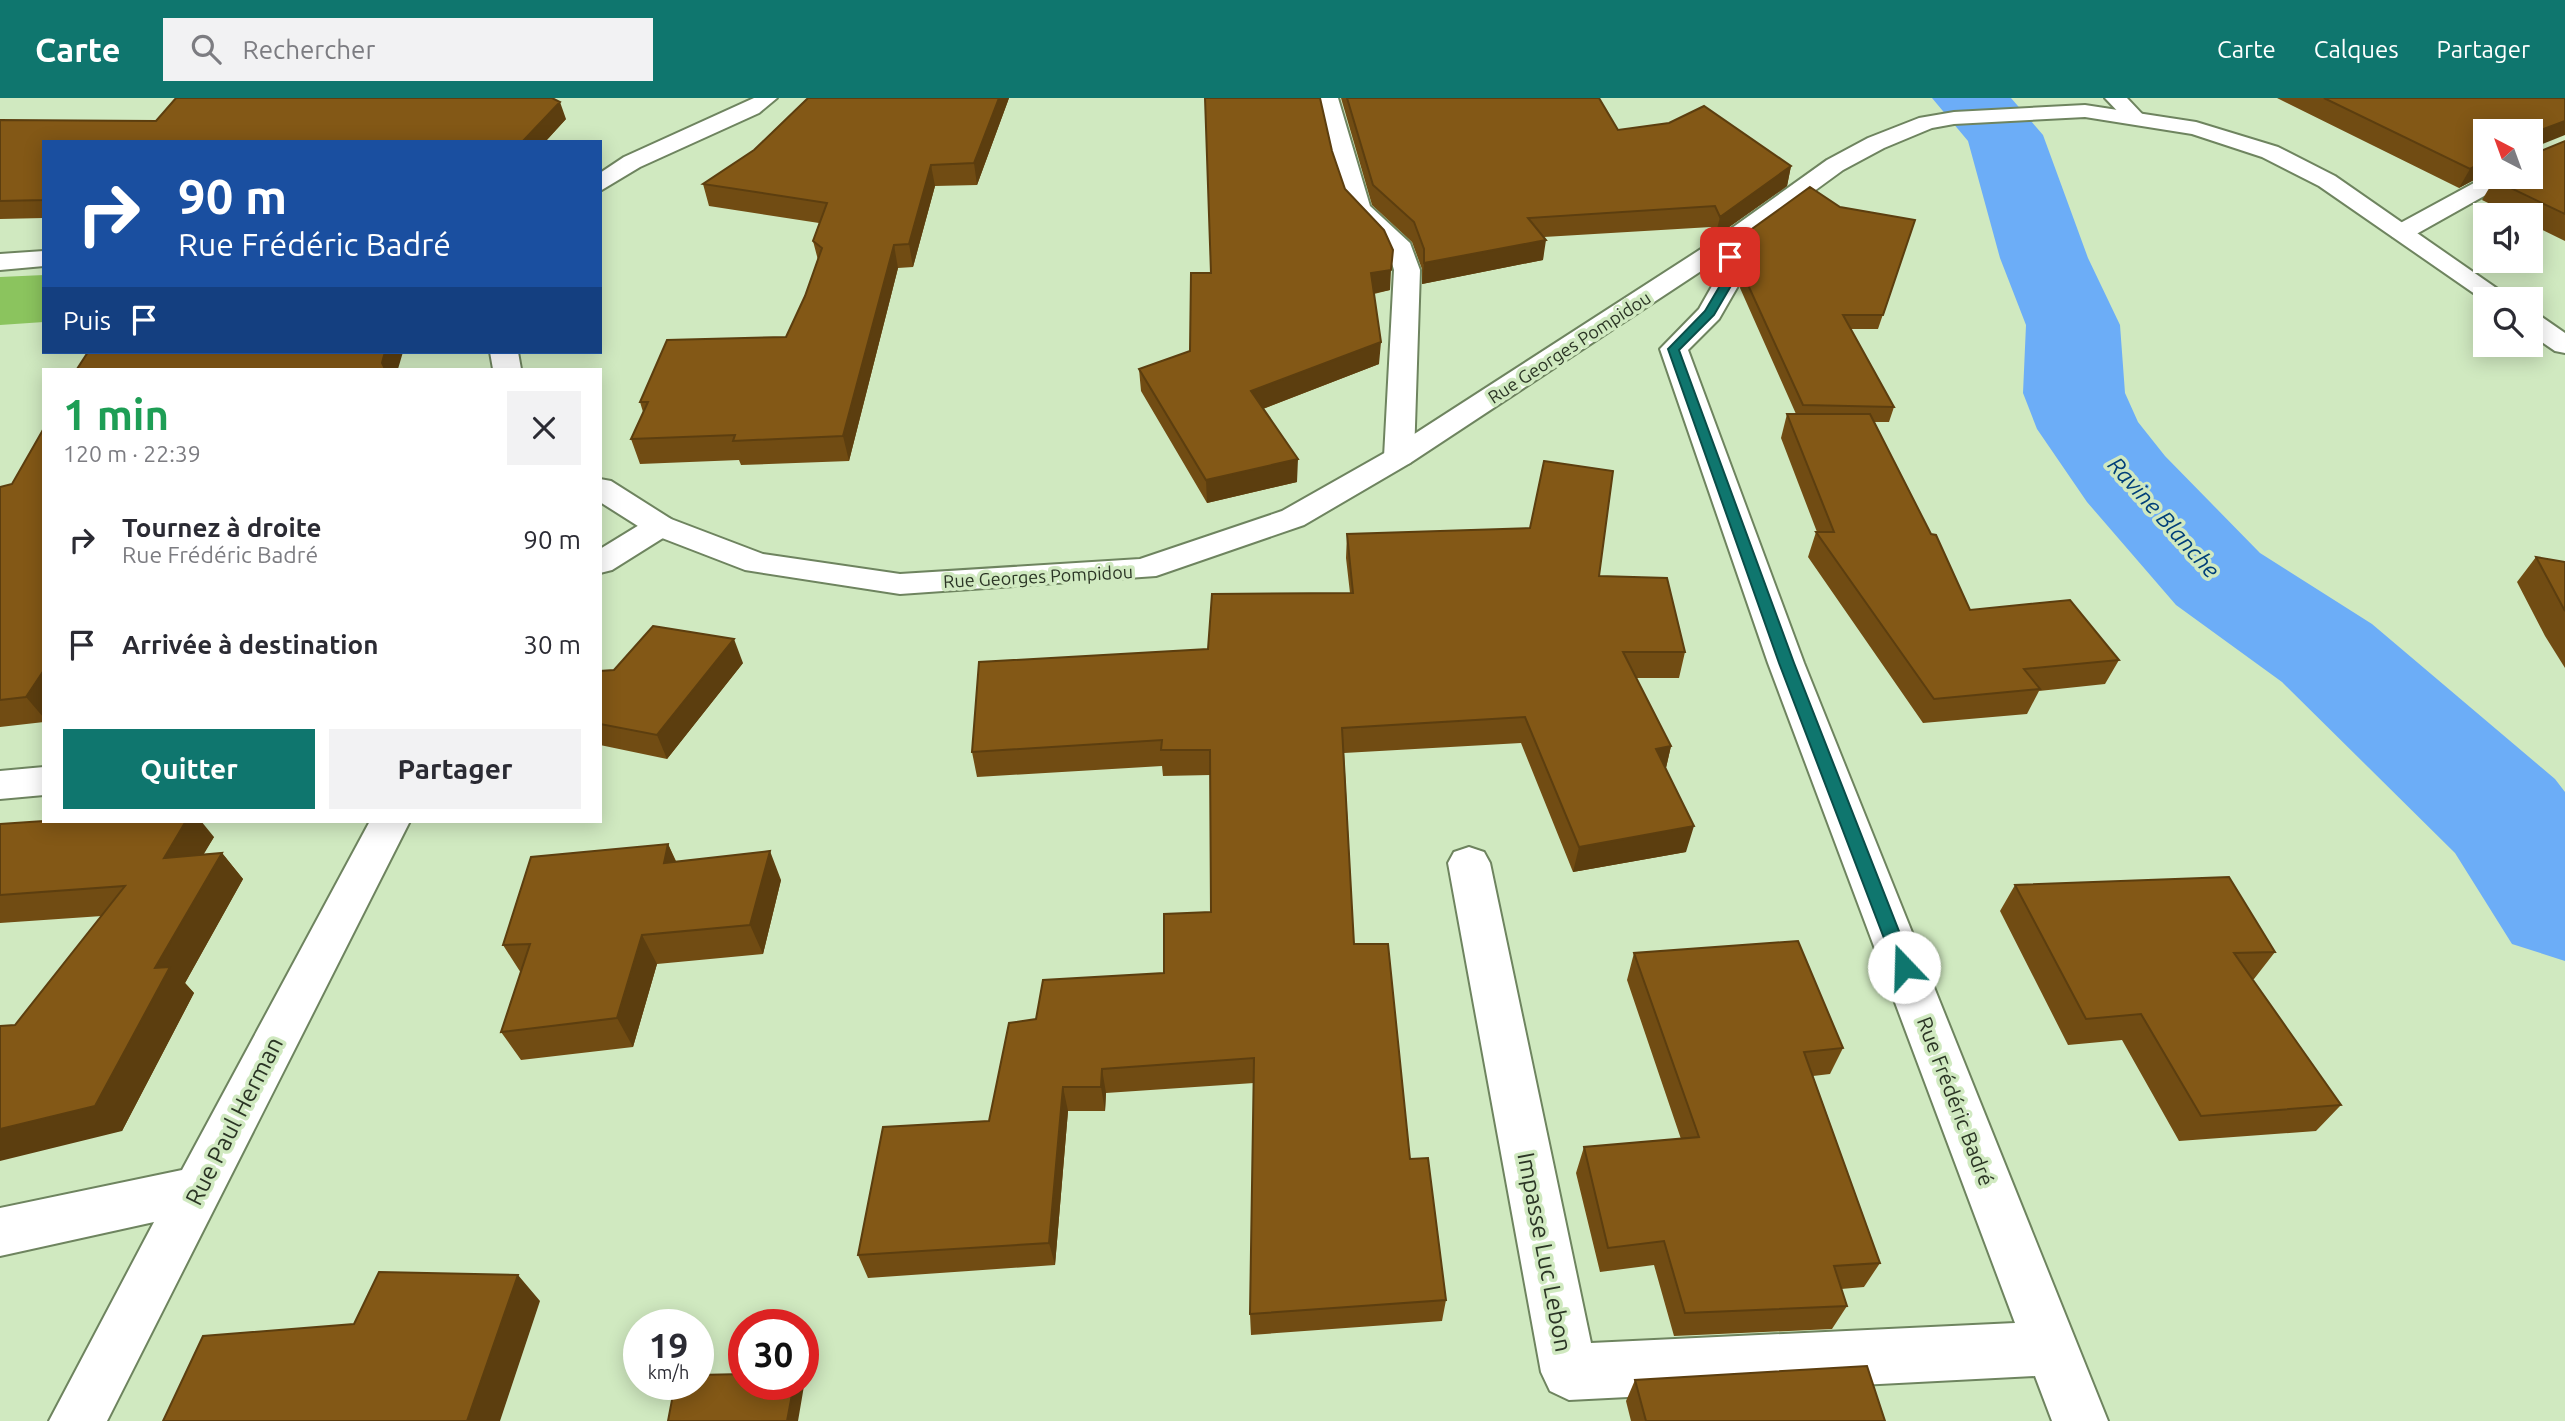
<!DOCTYPE html>
<html lang="fr">
<head>
<meta charset="utf-8">
<style>
	:root { --surface:#fff; --page:#f2f2f3; --text:#2b2b33; --muted:#7c7c81; --accent:#0f766e }
	body { margin:0; font-family:Ubuntu,sans-serif; background:var(--page); color:var(--text); height:100vh; display:flex; flex-direction:column; font-size:26px; white-space:nowrap }
	* { box-sizing:border-box; margin:0 }
	p { font-size:23px; color:var(--muted) }
	.icon { flex:none; width:38px; height:38px; fill:none; stroke:currentColor; stroke-width:2; stroke-linecap:round; stroke-linejoin:round }
	.map { position:relative; flex:1; overflow:hidden }
	.sheet { position:absolute; left:42px; top:270px; width:560px; height:455px; display:flex; flex-direction:column; background:var(--surface); border-radius:0px; box-shadow:0 4px 18px #0003 }
	.sheet>* { flex:none }
	.hud { position:absolute; left:42px; top:42px; width:560px; height:214px; border-radius:0px; box-shadow:0 4px 18px #0003; background:#1a4fa0; color:#fff; overflow:hidden }
	.needle { width:46px; rotate:319deg }
	.buttons { position:absolute; left:2473px; top:21px; display:grid; gap:14px }
	.buttons a { display:grid; place-items:center; width:70px; height:70px; border-radius:0px; background:var(--surface); box-shadow:0 4px 18px #0003; font-size:35px }
	.speed { position:absolute; left:623px; top:1211px; display:flex; gap:14px; font-size:35px; font-weight:700; text-align:center }
	.speed>* { display:grid; place-content:center; width:91px; height:91px; border-radius:50%; background:var(--surface); box-shadow:0 4px 18px #0003; line-height:1 }
	.speed small { font-size:18px; font-weight:400 }
	.speed .limit { border:10px solid #d22; background:#fff; color:#111 }
	.pin { position:absolute; display:grid; place-items:center; width:60px; height:60px; color:#fff; margin:-30px; border-radius:14px; box-shadow:0 4px 10px #0006 }
	.me { position:absolute; width:77px; margin:-38px; rotate:339deg; stroke-linejoin:round; filter:drop-shadow(0 0 5px #0008) }
	.turn { display:flex; align-items:center; gap:24px; height:147px; padding:0 21px; font-size:32px }
	.turn .icon { width:91px; height:91px; stroke-width:2.5 }
	.turn b { display:block; font-size:49px; line-height:60px }
	.then { display:flex; align-items:center; height:66px; padding:0 21px; background:#0003; gap:14px; font-size:26px }
	.round { display:grid; place-items:center; flex:none; width:74px; height:74px; border-radius:0px; background:var(--page) }
	.head { display:flex; align-items:center; justify-content:space-between; height:119px; padding:0 21px }
	h1 { font-size:42px; font-weight:700; line-height:52px; color:#1e9e55 }
	.button { display:flex; gap:14px; margin-top:auto; padding:14px 21px }
	.button a { flex:1; height:80px; border-radius:0px; background:var(--accent); color:#fff; font-size:28px; font-weight:700; line-height:80px; text-align:center }
	.button a+a { background:var(--page); color:var(--text) }
	ul { padding:0; list-style:none }
	li { display:flex; align-items:center; gap:21px; height:105px; padding:0 21px }
	li div { flex:1 }
	li b { display:block; font-size:26px }
	li em { font-style:normal }
	header { display:flex; align-items:center; gap:42px; box-sizing:border-box; height:98px; padding:0 35px; background:var(--accent); color:#fff }
	header strong { font-size:33px }
	nav { display:flex; gap:38px; margin-inline-start:auto; font-size:24px }
	.search { width:490px; height:63px; background:var(--page); display:flex; align-items:center; gap:18px; box-sizing:border-box; padding:0 24px; border-radius:0px; color:var(--muted); font-size:26px }
	.map>svg:first-child { display:block }
	.green { fill:#8bc45e }
	.lines { fill:none; stroke-linecap:round; stroke-linejoin:round }
	.river { fill:#6cadf7; fill-rule:evenodd }
	.minor-casing { stroke:#6e845f; stroke-width:4 }
	.major-casing { stroke:#6e845f; stroke-width:4 }
	.minor { fill:#fff; fill-rule:evenodd }
	.major { fill:#fff; fill-rule:evenodd }
	.wall { fill:#714c13 }
	.shaded-wall { fill:#5c3e0f }
	.building { fill:#835816; stroke:#5c3e0f; stroke-width:2 }
	.route { fill:#0f766e; stroke:#0a4d48; stroke-width:2 }
	.labels { text-anchor:middle; dominant-baseline:central; stroke-width:7; stroke-linejoin:round; paint-order:stroke }
	.far-street-label { font-size:18px; fill:#2b3525; stroke:#d0e9c0 }
	.street-label { font-size:21px; fill:#2b3525; stroke:#d0e9c0 }
	.water-label { font-size:23px; font-style:italic; fill:#003f79; stroke:#d0e9c0 }
	.near-street-label { font-size:24px; fill:#2b3525; stroke:#d0e9c0 }
</style>
</head>
<body>
<header>
<strong>Carte</strong>
<div class="search"><svg class="icon" aria-label="search" viewBox="0 0 24 24"><circle cx="10" cy="10" r="6"/><path d="M15 15l6 6"/></svg>Rechercher</div>
<nav><a>Carte</a><a>Calques</a><a>Partager</a></nav>
</header>
<div class="map">
<svg width="2565" height="1323" viewBox="0 0 2565 1323">
	<rect width="100%" height="100%" fill="#d0e9c0"/>
	<path class="green" d="M 44,177 L 44,224 L 0,227 L 0,179 Z"/>
	<g class="lines">
		<path class="river" d="M 1932,0 L 2011,0 L 2043,37 L 2088,160 L 2120,227 L 2125,295 L 2138,324 L 2165,358 L 2260,455 L 2372,526 L 2555,681 L 2565,694 L 2565,863 L 2512,846 L 2455,755 L 2282,584 L 2176,507 L 2087,404 L 2037,331 L 2023,295 L 2026,227 L 2000,160 L 1968,43 Z"/>
		<defs>
			<path id="minor" d="M 1318,0 L 1338,0 L 1370,108 L 1410,145 L 1420,172 L 1414,359 L 1410,365 L 1399,368 L 1388,365 L 1384,359 L 1394,172 C 1385,136 1361,138 1347,110 C 1334,84 1325,30 1318,0 Z
				M 2105,0 L 2127,0 L 2144,18 L 2133,24 L 2126,22 Z
				M 2485,79 L 2512,79 L 2509,84 L 2411,139 L 2393,139 L 2390,134 L 2393,129 Z
				M 1727,138 L 1736,140 L 1746,174 L 1719,221 L 1688,252 L 1804,565 L 2108,1323 L 2052,1323 L 2035,1278 L 1569,1302 L 1550,1293 L 1541,1274 L 1448,765 L 1454,754 L 1469,749 L 1484,754 L 1490,765 L 1591,1245 L 2015,1225 L 1768,565 L 1660,251 L 1699,211 L 1720,174 L 1715,145 L 1718,140 Z
				M 44,153 L 44,168 L 0,172 L 0,156 Z
				M 660,418 L 671,421 L 676,428 L 671,435 L 612,472 L 600,475 L 600,451 L 649,421 Z
				M 44,669 L 44,697 L 0,701 L 0,673 Z
				M 370,723 L 410,723 L 107,1323 L 49,1323 L 154,1124 L 0,1158 L 0,1110 L 182,1072 Z"/>
			<path id="major" d="M 754,0 L 777,0 L 759,15 L 640,69 L 600,93 L 600,75 L 624,59 Z
				M 2085,7 L 2196,24 L 2278,49 L 2335,78 L 2512,201 L 2485,203 L 2319,88 L 2262,59 L 2192,36 L 2085,19 L 1954,26 L 1932,30 L 1884,50 L 1843,72 L 1736,150 L 1410,365 L 1304,427 L 1156,478 L 900,496 L 745,472 L 649,435 L 600,404 L 600,381 L 611,383 L 671,421 L 763,456 L 900,476 L 1140,461 L 1282,413 L 1388,353 L 1718,140 L 1827,62 L 1868,40 L 1919,20 L 1954,14 Z
				M 2530,215 L 2539,217 L 2565,235 L 2565,255 L 2555,253 L 2530,236 Z
				M 490,254 L 518,254 L 521,271 L 493,271 Z"/>
		</defs>
		<use href="#minor" class="minor-casing"/>
		<use href="#major" class="major-casing"/>
		<use href="#minor" class="minor"/>
		<use href="#major" class="major"/>
	</g>
	<path class="wall" d="M 808,0 L 1009,0 L 977,87 L 935,88 L 913,169 L 898,170 L 849,363 L 741,367 L 739,362 L 640,366 L 631,341 L 643,314 L 640,304 L 786,239 L 805,198 L 818,162 L 813,143 L 819,125 L 709,108 L 703,86 L 754,52 Z
		M 1341,0 L 1599,0 L 1618,32 L 1791,68 L 1787,88 L 1715,139 L 1711,129 L 1544,139 L 1543,162 L 1422,186 L 1422,171 L 1412,144 L 1372,107 Z
		M 2277,0 L 2565,0 L 2541,47 L 2541,53 L 2565,43 L 2565,143 L 2530,126 L 2530,117 L 2513,117 L 2482,102 L 2494,82 L 2530,79 L 2530,33 L 2485,33 L 2485,76 L 2459,90 Z
		M 566,21 L 545,44 L 44,44 L 44,120 L 0,121 L 0,22 L 156,23 Z
		M 1332,53 L 1345,91 L 1390,192 L 1374,196 L 1379,266 L 1263,311 L 1297,384 L 1207,405 L 1141,293 L 1139,271 L 1190,253 L 1211,175 Z
		M 1840,109 L 1915,122 L 1878,231 L 1851,231 L 1894,309 L 1889,324 L 1874,324 L 1970,512 L 2119,562 L 2105,586 L 2039,593 L 2027,616 L 1923,625 L 1808,459 L 1816,434 L 1817,434 L 1781,340 L 1787,316 L 1796,316 L 1740,190 L 1743,176 L 1747,169 L 1741,149 L 1745,136 Z
		M 44,330 L 44,624 L 0,629 L 0,389 L 12,386 Z
		M 1347,436 L 1599,478 L 1685,554 L 1679,580 L 1636,580 L 1671,648 L 1666,670 L 1686,754 L 1573,774 L 1521,645 L 1344,655 L 1354,846 L 1446,1202 L 1442,1223 L 1251,1237 L 1250,1216 L 1254,985 L 1106,995 L 1105,1013 L 1068,1013 L 1055,1167 L 868,1180 L 858,1157 L 989,1023 L 1036,921 L 1164,875 L 1211,814 L 1210,677 L 1163,678 L 1162,668 L 977,679 L 972,654 L 1208,551 L 1350,495 L 1346,460 Z
		M 2536,459 L 2565,464 L 2565,570 L 2545,538 L 2517,484 Z
		M 743,565 L 667,661 L 600,647 L 600,573 Z
		M 0,726 L 214,739 L 203,756 L 222,755 L 243,781 L 185,885 L 194,895 L 122,1033 L 15,927 L 102,818 L 0,825 Z
		M 668,746 L 676,763 L 781,782 L 763,856 L 657,866 L 633,949 L 521,962 L 501,934 L 521,875 L 503,847 Z
		M 2015,787 L 2275,854 L 2254,881 L 2252,881 L 2341,1007 L 2316,1033 L 2179,1043 L 2122,942 L 2068,947 L 2000,813 Z
		M 1634,855 L 1843,950 L 1830,976 L 1813,978 L 1880,1165 L 1864,1189 L 1841,1191 L 1847,1208 L 1832,1231 L 1674,1238 L 1654,1167 L 1600,1174 L 1576,1075 L 1584,1049 L 1681,1041 L 1627,882 Z
		M 1635,1282 L 1885,1323 L 1631,1323 L 1626,1303 Z"/>
	<path class="shaded-wall" d="M 999,0 L 1009,0 L 977,87 L 974,65 Z
		M 560,4 L 566,21 L 545,44 L 522,44 Z
		M 2565,23 L 2565,37 L 2530,51 L 2541,32 Z
		M 2485,63 L 2485,76 L 2459,90 L 2470,71 Z
		M 931,67 L 935,88 L 913,169 L 909,146 Z
		M 1791,68 L 1787,88 L 1715,139 L 1720,119 Z
		M 1546,142 L 1543,162 L 1422,186 L 1424,165 Z
		M 894,147 L 898,170 L 849,363 L 843,338 Z
		M 1391,172 L 1390,192 L 1370,196 L 1371,175 Z
		M 1381,244 L 1379,266 L 1252,315 L 1251,293 Z
		M 385,254 L 403,254 L 398,271 L 385,271 L 382,265 Z
		M 1298,361 L 1297,384 L 1207,405 L 1206,382 Z
		M 734,541 L 743,565 L 667,661 L 657,637 Z
		M 44,572 L 44,620 L 26,599 Z
		M 1671,648 L 1665,674 L 1656,651 Z
		M 186,723 L 201,723 L 214,739 L 186,786 L 164,760 Z
		M 1694,728 L 1686,754 L 1573,774 L 1579,749 Z
		M 668,746 L 681,776 L 664,765 Z
		M 770,753 L 781,782 L 763,856 L 750,827 Z
		M 222,755 L 243,781 L 185,885 L 194,895 L 122,1033 L 0,1063 L 0,1031 L 155,870 Z
		M 642,837 L 657,866 L 633,949 L 617,920 Z
		M 1102,971 L 1106,995 L 1105,1013 L 1101,989 Z
		M 1063,989 L 1068,1013 L 1055,1167 L 1049,1145 Z
		M 518,1177 L 540,1203 L 500,1323 L 467,1323 Z
		M 794,1286 L 803,1286 L 804,1288 L 798,1323 L 787,1323 Z"/>
	<path class="building" d="M 176,0 L 552,0 L 560,4 L 522,44 L 44,44 L 44,102 L 0,103 L 0,22 L 156,23 Z
		M 808,0 L 999,0 L 974,65 L 931,67 L 909,146 L 894,147 L 843,338 L 733,343 L 735,337 L 631,341 L 648,304 L 640,304 L 667,242 L 786,239 L 805,198 L 822,150 L 813,143 L 827,105 L 703,86 L 754,52 Z
		M 1205,0 L 1320,0 L 1332,53 L 1345,91 L 1384,132 L 1393,152 L 1391,172 L 1371,175 L 1381,244 L 1251,293 L 1298,361 L 1206,382 L 1139,271 L 1190,253 L 1191,175 L 1211,175 Z
		M 1347,0 L 1599,0 L 1618,32 L 1669,25 L 1704,8 L 1791,68 L 1720,119 L 1715,108 L 1528,120 L 1546,142 L 1424,165 L 1424,151 L 1414,124 L 1373,87 Z
		M 2324,0 L 2565,0 L 2565,23 L 2541,32 L 2541,53 L 2565,43 L 2565,116 L 2494,82 L 2500,79 L 2530,79 L 2530,33 L 2485,33 L 2485,63 L 2470,71 Z
		M 1810,89 L 1840,109 L 1915,122 L 1883,217 L 1843,217 L 1894,309 L 1803,307 L 1743,176 L 1752,159 L 1745,136 Z
		M 88,254 L 385,254 L 382,265 L 385,271 L 77,271 Z
		M 1787,316 L 1870,316 L 1931,436 L 1936,437 L 1970,512 L 2070,502 L 2119,562 L 2024,571 L 2040,591 L 1934,601 L 1816,434 L 1834,434 Z
		M 44,330 L 44,572 L 26,599 L 0,602 L 0,389 L 12,386 Z
		M 1544,363 L 1613,373 L 1599,478 L 1667,480 L 1685,554 L 1623,554 L 1671,648 L 1656,651 L 1694,728 L 1579,749 L 1525,619 L 1342,630 L 1354,846 L 1388,846 L 1410,1061 L 1428,1060 L 1446,1202 L 1250,1216 L 1254,960 L 1102,971 L 1101,989 L 1063,989 L 1049,1145 L 858,1157 L 883,1029 L 989,1023 L 1009,925 L 1036,921 L 1043,882 L 1164,875 L 1164,816 L 1211,814 L 1210,652 L 1161,652 L 1162,642 L 972,654 L 979,564 L 1208,551 L 1212,496 L 1353,495 L 1347,436 L 1530,430 Z
		M 2536,459 L 2565,464 L 2565,513 Z
		M 653,528 L 734,541 L 657,637 L 600,626 L 600,573 L 614,572 Z
		M 44,723 L 186,723 L 164,760 L 222,755 L 155,870 L 170,869 L 95,1008 L 0,1031 L 0,928 L 15,927 L 125,788 L 0,797 L 0,726 Z
		M 668,746 L 664,765 L 770,753 L 750,827 L 642,837 L 617,920 L 501,934 L 530,846 L 503,847 L 531,759 Z
		M 2229,779 L 2275,854 L 2234,855 L 2341,1007 L 2201,1018 L 2141,916 L 2086,921 L 2015,787 Z
		M 1798,843 L 1843,950 L 1804,954 L 1880,1165 L 1834,1168 L 1847,1208 L 1685,1215 L 1664,1143 L 1608,1150 L 1584,1049 L 1699,1039 L 1634,855 Z
		M 379,1174 L 518,1177 L 467,1323 L 163,1323 L 203,1238 L 354,1226 Z
		M 1867,1268 L 1885,1323 L 1646,1323 L 1635,1282 Z
		M 744,1276 L 744,1286 L 794,1286 L 787,1323 L 668,1323 L 675,1286 L 698,1286 L 698,1277 Z"/>
	<path class="route" d="M 1730,156 L 1735,159 L 1739,174 L 1714,217 L 1679,252 L 1794,565 L 1913,869 L 1904,877 L 1895,869 L 1779,565 L 1668,251 L 1705,213 L 1728,174 L 1725,159 Z"/>
	<g class="labels">
		<g class="far-street-label">
			<text transform="translate(1569 249) rotate(-33)">Rue Georges Pompidou</text>
			<text transform="translate(1038 478) rotate(-3)">Rue Georges Pompidou</text>
		</g>
		<g class="street-label">
			<text transform="translate(1956 1003) rotate(69)">Rue Frédéric Badré</text>
		</g>
		<g class="water-label">
			<text transform="translate(2164 419) rotate(48)">Ravine Blanche</text>
		</g>
		<g class="near-street-label">
			<text transform="translate(234 1023) rotate(-63)">Rue Paul Herman</text>
			<text transform="translate(1545 1154) rotate(79)">Impasse Luc Lebon</text>
		</g>
	</g>
</svg>
<div class="buttons">
<a><svg class="needle" viewBox="-14 -14 28 28"><path d="M0-13l5 13h-10z" fill="#e53935"/><path d="M0 13l5-13h-10z" fill="#7c7c81"/></svg></a>
<a><svg class="icon" aria-label="sound" viewBox="0 0 24 24"><path d="M4 9h4l5-4v14l-5-4H4zM17 9q2 3 0 6"/></svg></a>
<a><svg class="icon" aria-label="search" viewBox="0 0 24 24"><circle cx="10" cy="10" r="6"/><path d="M15 15l6 6"/></svg></a>
</div>
<div class="speed"><div>19<small>km/h</small></div><div class="limit">30</div></div>
<div class="pin" style="left:1730px;top:159px;background:#d93025"><svg class="icon" aria-label="arrive" viewBox="0 0 24 24"><path d="M6 21V4h12l-3 4 3 4H6"/></svg></div>
<svg class="me" style="left:1904px;top:869px" viewBox="-20 -20 40 40"><circle r="19" fill="#fff"/><path d="M0-13L10 11 0 6-10 11z" fill="#0f766e"/></svg>
<div class="hud">
<div class="turn"><svg class="icon" aria-label="right" viewBox="0 0 24 24"><path d="M7 20v-9h11M14 6l5 5-5 5"/></svg><div><b>90 m</b>Rue Frédéric Badré</div></div>
<div class="then">Puis<svg class="icon" aria-label="arrive" viewBox="0 0 24 24"><path d="M6 21V4h12l-3 4 3 4H6"/></svg></div>
</div>
<section class="sheet">
<div class="head"><div><h1>1 min</h1><p>120 m · 22:39</p></div><a class="round"><svg class="icon" aria-label="close" viewBox="0 0 24 24"><path d="M6 6l12 12M18 6L6 18"/></svg></a></div>
<ul>
<li><svg class="icon" aria-label="right" viewBox="0 0 24 24"><path d="M7 20v-9h11M14 6l5 5-5 5"/></svg><div><b>Tournez à droite</b><p>Rue Frédéric Badré</p></div><em>90 m</em></li>
<li><svg class="icon" aria-label="arrive" viewBox="0 0 24 24"><path d="M6 21V4h12l-3 4 3 4H6"/></svg><div><b>Arrivée à destination</b></div><em>30 m</em></li>
</ul>
<div class="button"><a>Quitter</a><a>Partager</a></div>
</section>
</div>
</body>
</html>
